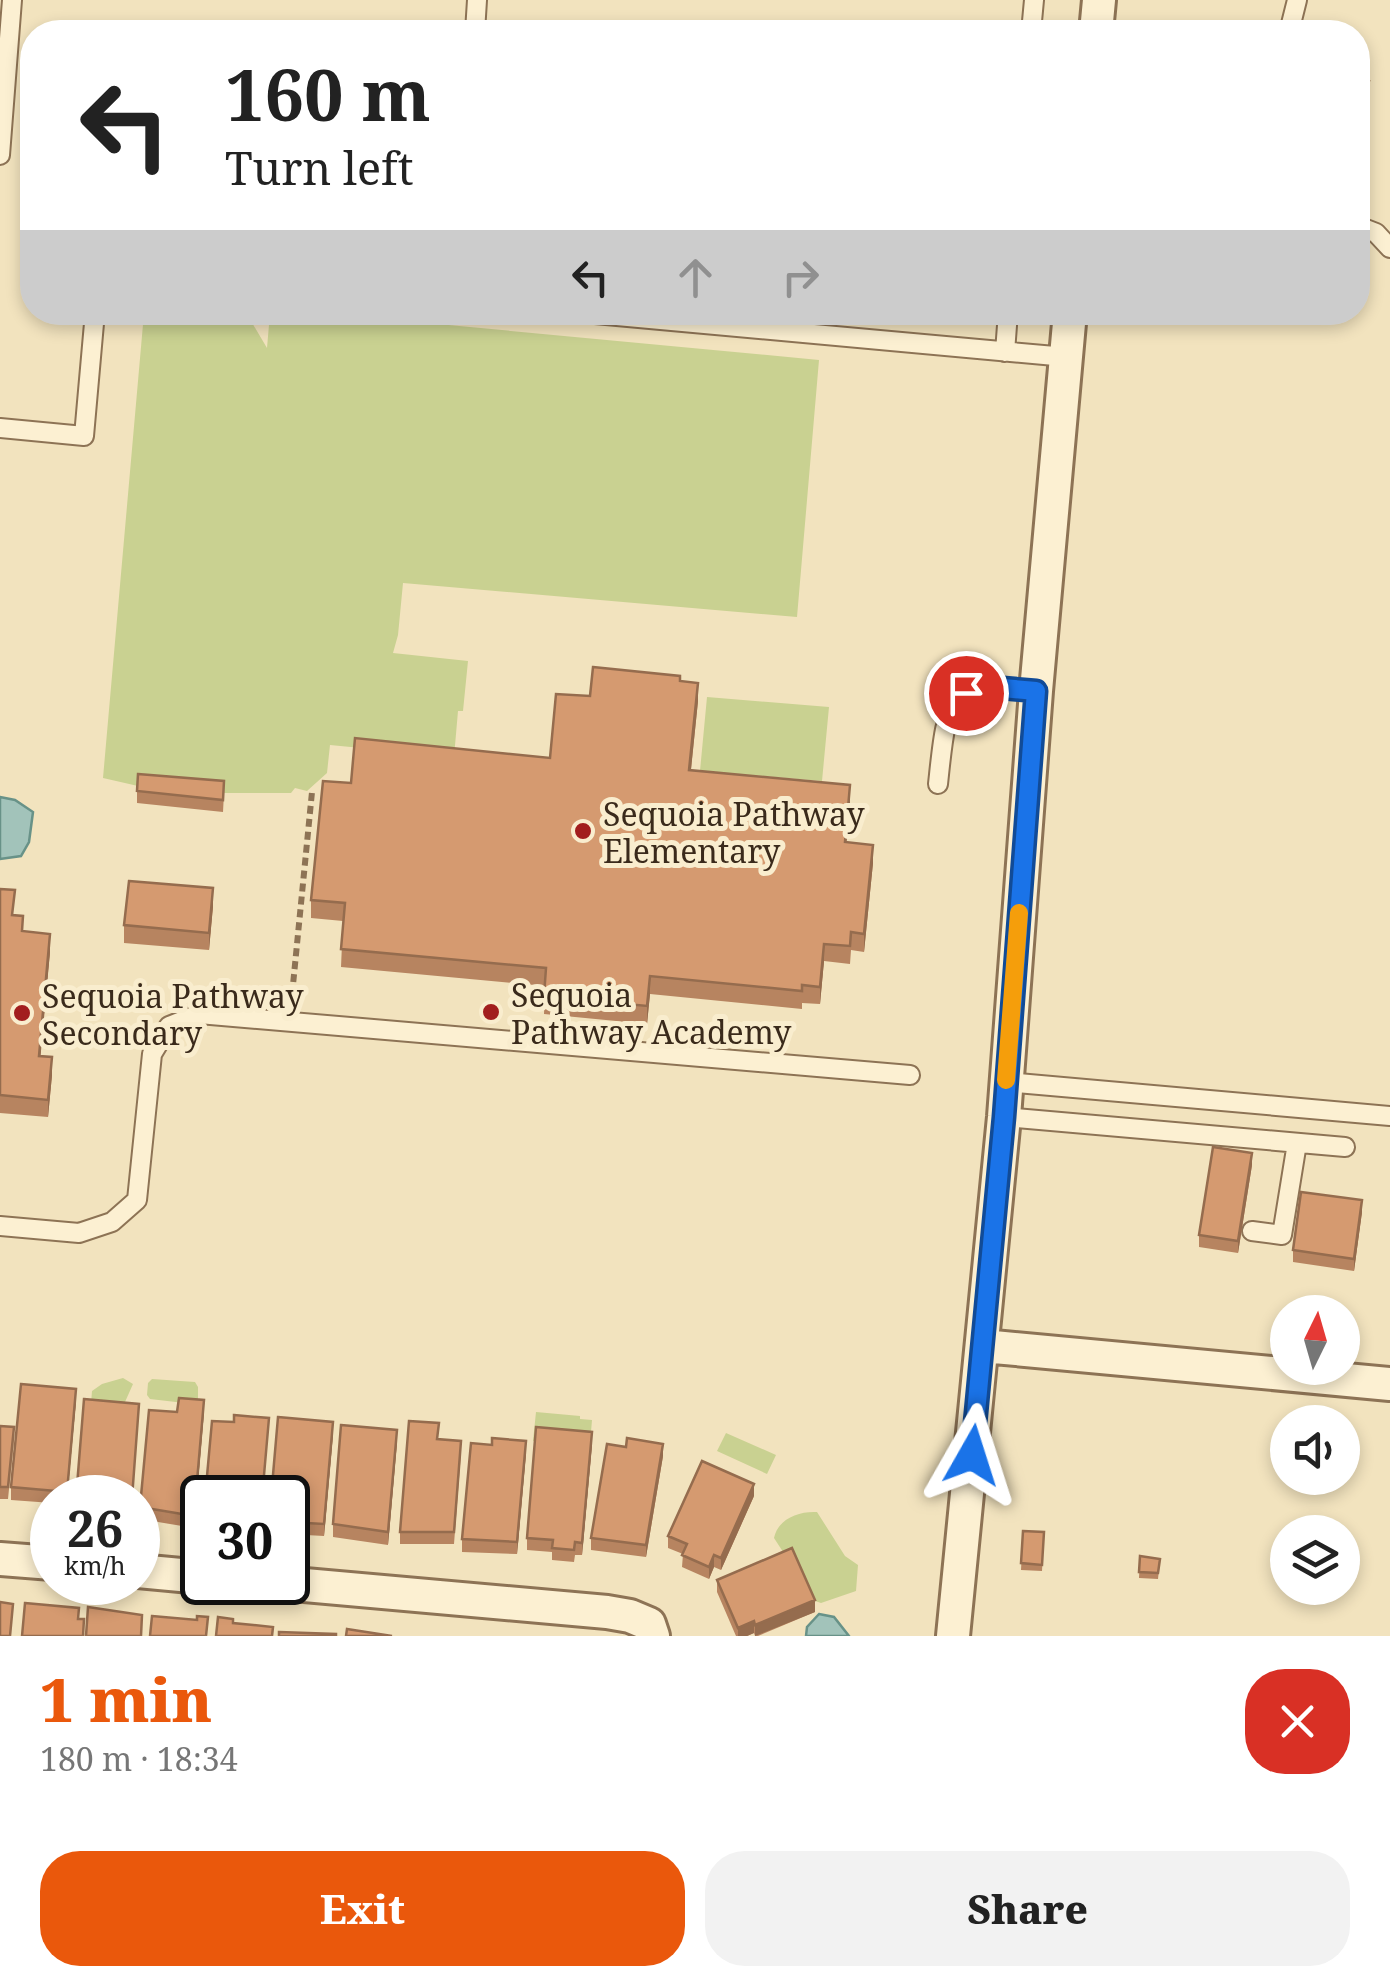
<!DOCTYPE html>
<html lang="en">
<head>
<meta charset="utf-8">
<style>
	:root { --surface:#fff; --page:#f2f2f2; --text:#222; --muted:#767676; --accent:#ea580c }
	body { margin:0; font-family:"Noto Serif",serif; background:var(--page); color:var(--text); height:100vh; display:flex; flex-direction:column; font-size:38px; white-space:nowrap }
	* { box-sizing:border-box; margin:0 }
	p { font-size:32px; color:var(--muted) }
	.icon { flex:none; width:55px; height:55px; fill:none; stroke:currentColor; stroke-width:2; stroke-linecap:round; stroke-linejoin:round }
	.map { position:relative; height:1636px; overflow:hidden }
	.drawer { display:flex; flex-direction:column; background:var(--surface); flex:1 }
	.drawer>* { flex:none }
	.top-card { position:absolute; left:20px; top:20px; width:1350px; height:305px; border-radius:40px; box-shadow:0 5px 15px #0003; background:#fff; color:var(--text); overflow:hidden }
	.needle { width:65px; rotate:5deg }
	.fabs { position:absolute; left:1270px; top:1295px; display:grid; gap:20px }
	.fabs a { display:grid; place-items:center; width:90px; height:90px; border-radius:50%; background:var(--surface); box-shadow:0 5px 15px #0003; font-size:50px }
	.speed { position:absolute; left:30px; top:1475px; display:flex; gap:20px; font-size:50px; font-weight:700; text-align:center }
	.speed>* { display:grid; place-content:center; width:130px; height:130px; border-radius:50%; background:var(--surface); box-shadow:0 5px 15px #0003; line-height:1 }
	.speed small { font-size:25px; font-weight:400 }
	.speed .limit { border:5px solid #111; border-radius:15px; background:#fff; color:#111 }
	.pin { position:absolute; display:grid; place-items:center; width:85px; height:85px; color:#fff; margin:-42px; border:5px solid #fff; border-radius:50%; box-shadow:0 2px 10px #0007 }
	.me { position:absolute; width:110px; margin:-55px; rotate:6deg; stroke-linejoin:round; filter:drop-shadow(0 0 8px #0008) }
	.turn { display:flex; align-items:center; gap:35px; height:210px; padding:0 40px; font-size:45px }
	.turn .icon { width:130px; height:130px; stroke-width:2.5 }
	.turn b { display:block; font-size:70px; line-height:85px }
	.lanes { display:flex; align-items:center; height:95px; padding:0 40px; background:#0003; justify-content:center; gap:50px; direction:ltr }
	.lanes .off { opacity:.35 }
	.round { display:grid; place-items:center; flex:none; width:105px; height:105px; border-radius:40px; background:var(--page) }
	.summary { display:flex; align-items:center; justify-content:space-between; height:170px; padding:0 40px }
	h1 { font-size:60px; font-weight:800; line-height:75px; color:var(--accent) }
	.primary-button { display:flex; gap:20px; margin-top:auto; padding:20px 40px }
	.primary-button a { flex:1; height:115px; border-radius:40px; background:var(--accent); color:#fff; font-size:40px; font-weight:800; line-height:115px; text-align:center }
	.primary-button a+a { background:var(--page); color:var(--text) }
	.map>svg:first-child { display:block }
	.green { fill:#c9d191 }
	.water { fill:#a2c3ba; stroke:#689288; stroke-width:2.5 }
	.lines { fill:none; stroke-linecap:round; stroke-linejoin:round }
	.lane-casing { stroke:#8d7355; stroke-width:22 }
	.street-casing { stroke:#8d7355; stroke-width:38 }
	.path { stroke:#8d7355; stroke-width:6; stroke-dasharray:8 5; stroke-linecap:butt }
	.lane { stroke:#fcf0d2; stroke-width:18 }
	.street { stroke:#fcf0d2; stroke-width:32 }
	.wall { fill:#b78460 }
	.shaded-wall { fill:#956c4e }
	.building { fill:#d59a70; stroke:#956c4e; stroke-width:2.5 }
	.route-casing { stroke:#114b97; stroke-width:25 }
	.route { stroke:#1a73e8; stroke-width:18 }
	.slow { stroke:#f59e0b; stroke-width:18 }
	.poi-dot { fill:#a21e1e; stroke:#f9edce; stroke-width:4 }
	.labels { text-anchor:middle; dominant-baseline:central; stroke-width:10; stroke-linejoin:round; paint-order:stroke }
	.poi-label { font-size:32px; fill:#3a2a1b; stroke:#f9edce; text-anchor:start }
</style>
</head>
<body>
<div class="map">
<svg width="1390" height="1636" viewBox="0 0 1390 1636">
	<rect width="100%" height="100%" fill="#f2e3be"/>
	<path class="green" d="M 310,312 L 819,360 L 797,617 L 403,583 L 398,635 L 393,653 L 468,661 L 463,711 L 458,711 L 454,757 L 330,745 L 327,773 L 307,791 L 295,788 L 291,793 L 224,793 L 138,786 L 103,778 L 144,313 L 239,313 L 251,321 L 267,348 L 270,313 Z
		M 707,697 L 829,707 L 822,781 L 700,771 Z
		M 123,1378 L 133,1384 L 125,1402 L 91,1404 L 92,1391 L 102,1384 Z
		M 152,1379 L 195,1382 L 198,1387 L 198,1400 L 193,1404 L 150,1399 L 147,1395 L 148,1383 Z
		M 536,1412 L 580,1416 L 580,1419 L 592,1420 L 590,1444 L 533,1441 Z
		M 726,1433 L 776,1455 L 767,1474 L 717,1451 Z
		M 817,1512 L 845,1556 L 858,1565 L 856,1591 L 821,1603 L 815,1601 L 774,1538 C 778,1519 798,1511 817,1512 Z"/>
	<path class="water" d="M 0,797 L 15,800 L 33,812 L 29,842 L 21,856 L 0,859 Z
		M 819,1614 L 834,1617 L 849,1636 L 806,1636 L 807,1627 Z"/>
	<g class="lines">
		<defs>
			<path id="lane" d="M 475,32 L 477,0
				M 1031,32 L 1034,0
				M 1289,32 L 1297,0
				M 0,155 L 12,0
				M 1358,226 L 1376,233 L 1390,248
				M 573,312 L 1066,357
				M 1005,352 L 1008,312
				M 0,428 L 84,436 L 95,312
				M 938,784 C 947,700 945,683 1036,691
				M 1006,1082 L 1390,1116
				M 1004,1117 L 1345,1147
				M 0,1226 L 79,1233 L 112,1222 L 137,1200 L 152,1054 L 169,1026 L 199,1014 L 910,1075
				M 1252,1231 L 1282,1235 L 1297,1143"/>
			<path id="street" d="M 1096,32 L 1099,0
				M 983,1346 L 1390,1384
				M 0,1559 L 52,1563
				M 138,1571 L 202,1577
				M 271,1582 L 607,1612 L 630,1616 L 649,1624 L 653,1636
				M 953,1636 L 1004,1117 L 1036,691 L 1070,312"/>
		</defs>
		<use href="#lane" class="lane-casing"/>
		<use href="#street" class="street-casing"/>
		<path class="path" d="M 292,995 L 312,792"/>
		<use href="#lane" class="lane"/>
		<use href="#street" class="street"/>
	</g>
	<path class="wall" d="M 1358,78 L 1369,87 L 1366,99 L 1358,97 Z
		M 680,681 L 698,701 L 691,770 L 850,803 L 846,842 L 873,863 L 864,952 L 851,950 L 850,964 L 824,961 L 820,1004 L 802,1003 L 802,1009 L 650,994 L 647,1024 L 544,1014 L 545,986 L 341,967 L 343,921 L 311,918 L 311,900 L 351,783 L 550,758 L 590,696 Z
		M 137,791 L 224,793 L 223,812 L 137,803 Z
		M 0,889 L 23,932 L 50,952 L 40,1056 L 52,1075 L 48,1117 L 0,1113 Z
		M 213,906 L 209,950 L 124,943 L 124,925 Z
		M 1252,1165 L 1238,1253 L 1199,1247 L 1199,1235 Z
		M 1362,1212 L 1354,1271 L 1293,1262 L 1293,1250 Z
		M 76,1401 L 67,1498 L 52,1498 L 52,1503 L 11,1500 L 11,1487 Z
		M 177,1412 L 204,1412 L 194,1528 L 140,1519 L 140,1507 Z
		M 0,1426 L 14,1439 L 8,1499 L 0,1499 Z
		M 333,1434 L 324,1536 L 288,1534 L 288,1498 Z
		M 438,1439 L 461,1453 L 454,1544 L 400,1544 L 400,1532 Z
		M 397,1442 L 388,1545 L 333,1537 L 333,1524 Z
		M 592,1444 L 582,1555 L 575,1555 L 574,1562 L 552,1560 L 552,1552 L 527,1550 L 527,1538 Z
		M 526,1453 L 517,1554 L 462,1552 L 462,1539 Z
		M 663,1456 L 646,1557 L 591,1550 L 591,1538 Z
		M 754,1496 L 721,1570 L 714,1567 L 709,1579 L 682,1567 L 683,1554 L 668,1548 L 668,1536 Z
		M 1023,1531 L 1044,1532 L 1042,1571 L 1021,1570 Z
		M 1140,1556 L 1160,1559 L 1158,1579 L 1139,1578 Z
		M 717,1580 L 815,1612 L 758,1636 L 755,1636 L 754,1633 L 747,1636 L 736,1636 L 717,1592 Z"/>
	<path class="shaded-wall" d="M 698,683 L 698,701 L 689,788 L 689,770 Z
		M 850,785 L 850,803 L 845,860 L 845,842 Z
		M 873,845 L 873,863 L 864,952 L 864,934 Z
		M 213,888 L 213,906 L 209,950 L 209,933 Z
		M 50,934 L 50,952 L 39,1073 L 39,1056 Z
		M 824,944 L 824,961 L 820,1004 L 820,987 Z
		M 650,976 L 650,994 L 647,1024 L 647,1006 Z
		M 52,1057 L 52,1075 L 48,1117 L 48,1100 Z
		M 1252,1153 L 1252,1165 L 1238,1253 L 1238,1241 Z
		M 1362,1200 L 1362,1212 L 1354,1271 L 1354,1259 Z
		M 76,1389 L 76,1401 L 67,1498 Z
		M 204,1400 L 204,1412 L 194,1528 L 194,1516 Z
		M 333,1422 L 333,1434 L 324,1536 L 324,1524 Z
		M 397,1430 L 397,1442 L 388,1545 L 388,1532 Z
		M 592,1432 L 592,1444 L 582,1555 L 582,1543 Z
		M 526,1441 L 526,1453 L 517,1554 L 517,1542 Z
		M 663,1444 L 663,1456 L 646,1557 L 646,1545 Z
		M 754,1484 L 754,1496 L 721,1570 L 721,1558 Z
		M 714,1555 L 714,1567 L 709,1579 L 709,1567 Z
		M 815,1600 L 815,1612 L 755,1636 L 755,1625 Z
		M 754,1621 L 754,1633 L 747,1636 L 738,1636 L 738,1628 Z"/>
	<path class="building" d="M 1358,78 L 1369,81 L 1366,93 L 1358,91 Z
		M 593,667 L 680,676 L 680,681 L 698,683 L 689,770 L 850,785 L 845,842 L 873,845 L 864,934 L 851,932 L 850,946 L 824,944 L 820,987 L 802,985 L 802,991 L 650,976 L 647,1006 L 544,996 L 546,968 L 341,949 L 345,903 L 311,900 L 323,781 L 351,783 L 355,738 L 550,758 L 556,694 L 590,696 Z
		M 138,774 L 224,781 L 223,800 L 137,791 Z
		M 129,881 L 213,888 L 209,933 L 124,925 Z
		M 0,889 L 15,890 L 12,915 L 23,916 L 22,931 L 50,934 L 39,1056 L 52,1057 L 48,1100 L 0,1095 Z
		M 1213,1147 L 1252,1153 L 1238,1241 L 1199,1235 Z
		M 1301,1192 L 1362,1200 L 1354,1259 L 1293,1250 Z
		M 21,1384 L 76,1389 L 67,1492 L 11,1487 Z
		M 179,1398 L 204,1400 L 194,1516 L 140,1507 L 149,1410 L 177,1412 Z
		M 84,1399 L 139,1404 L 132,1498 L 76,1498 Z
		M 234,1415 L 269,1418 L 262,1498 L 205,1498 L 212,1421 L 234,1422 Z
		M 278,1417 L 333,1422 L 324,1524 L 288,1522 L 288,1498 L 271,1498 Z
		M 409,1421 L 439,1423 L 437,1439 L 461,1441 L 454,1532 L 400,1532 Z
		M 341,1425 L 397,1430 L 388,1532 L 333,1524 Z
		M 0,1426 L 14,1427 L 8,1487 L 0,1487 Z
		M 536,1427 L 592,1432 L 582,1543 L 575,1542 L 574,1550 L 552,1548 L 553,1540 L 527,1538 Z
		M 492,1438 L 526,1441 L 517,1542 L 462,1539 L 471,1443 L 492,1445 Z
		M 627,1438 L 663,1444 L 646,1545 L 591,1538 L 607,1444 L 626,1447 Z
		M 702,1461 L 754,1484 L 721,1558 L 714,1555 L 709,1567 L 682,1555 L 687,1544 L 668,1536 Z
		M 1023,1531 L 1044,1532 L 1042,1565 L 1021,1563 Z
		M 792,1548 L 815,1600 L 755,1625 L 754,1621 L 738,1628 L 717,1580 Z
		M 1140,1556 L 1160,1559 L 1158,1573 L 1139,1572 Z
		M 0,1602 L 13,1604 L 10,1636 L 0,1636 Z
		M 25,1603 L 79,1608 L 78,1619 L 84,1619 L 83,1636 L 22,1636 Z
		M 88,1607 L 142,1615 L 141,1636 L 86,1636 Z
		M 152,1616 L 197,1620 L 197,1616 L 208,1617 L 206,1636 L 150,1636 Z
		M 218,1617 L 233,1619 L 233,1623 L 273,1627 L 272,1636 L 216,1636 Z
		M 347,1629 L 392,1636 L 346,1636 Z
		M 279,1632 L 336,1634 L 336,1636 L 279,1636 Z"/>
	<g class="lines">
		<defs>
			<path id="route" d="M 966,693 L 991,687 L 1036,691 L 1004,1117 L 972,1455"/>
		</defs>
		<use href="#route" class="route-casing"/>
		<use href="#route" class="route"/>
		<path class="slow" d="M 1006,1080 L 1019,913"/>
	</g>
	<g class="poi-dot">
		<circle cx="583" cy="831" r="10"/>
		<circle cx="491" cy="1012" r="10"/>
		<circle cx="22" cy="1013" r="10"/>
	</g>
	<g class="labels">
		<g class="poi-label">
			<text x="603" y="813">Sequoia Pathway<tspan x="603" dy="37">Elementary</tspan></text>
			<text x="511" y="994">Sequoia<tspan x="511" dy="37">Pathway Academy</tspan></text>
			<text x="42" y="995">Sequoia Pathway<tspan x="42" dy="37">Secondary</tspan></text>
		</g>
	</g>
</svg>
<div class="fabs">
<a><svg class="needle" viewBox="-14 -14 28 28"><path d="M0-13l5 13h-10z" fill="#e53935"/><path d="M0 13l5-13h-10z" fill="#767676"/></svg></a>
<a><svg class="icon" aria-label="sound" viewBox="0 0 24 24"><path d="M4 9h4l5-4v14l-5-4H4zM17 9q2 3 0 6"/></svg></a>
<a><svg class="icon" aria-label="layers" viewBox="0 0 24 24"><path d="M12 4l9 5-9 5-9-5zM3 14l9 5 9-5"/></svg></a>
</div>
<div class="speed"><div>26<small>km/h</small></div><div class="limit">30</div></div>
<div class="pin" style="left:966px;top:693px;background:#d93025"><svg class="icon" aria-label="arrive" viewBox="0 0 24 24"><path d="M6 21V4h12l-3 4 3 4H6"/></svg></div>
<svg class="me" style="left:972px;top:1455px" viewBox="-20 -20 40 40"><path d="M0-17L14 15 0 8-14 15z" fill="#1a73e8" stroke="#fff" stroke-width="4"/></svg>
<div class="top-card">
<div class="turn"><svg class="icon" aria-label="left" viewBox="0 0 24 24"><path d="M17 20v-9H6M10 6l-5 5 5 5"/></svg><div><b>160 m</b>Turn left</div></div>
<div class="lanes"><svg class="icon" aria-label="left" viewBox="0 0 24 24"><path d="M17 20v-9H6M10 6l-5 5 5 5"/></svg><svg class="icon off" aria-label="ahead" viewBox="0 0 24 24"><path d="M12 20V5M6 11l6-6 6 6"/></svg><svg class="icon off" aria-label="right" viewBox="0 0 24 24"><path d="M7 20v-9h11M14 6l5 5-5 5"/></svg></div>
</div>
</div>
<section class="drawer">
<div class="summary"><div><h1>1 min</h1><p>180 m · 18:34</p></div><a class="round" style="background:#d93025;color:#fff"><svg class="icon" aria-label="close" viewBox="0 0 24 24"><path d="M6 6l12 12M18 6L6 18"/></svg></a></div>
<div class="primary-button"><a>Exit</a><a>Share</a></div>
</section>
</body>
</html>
